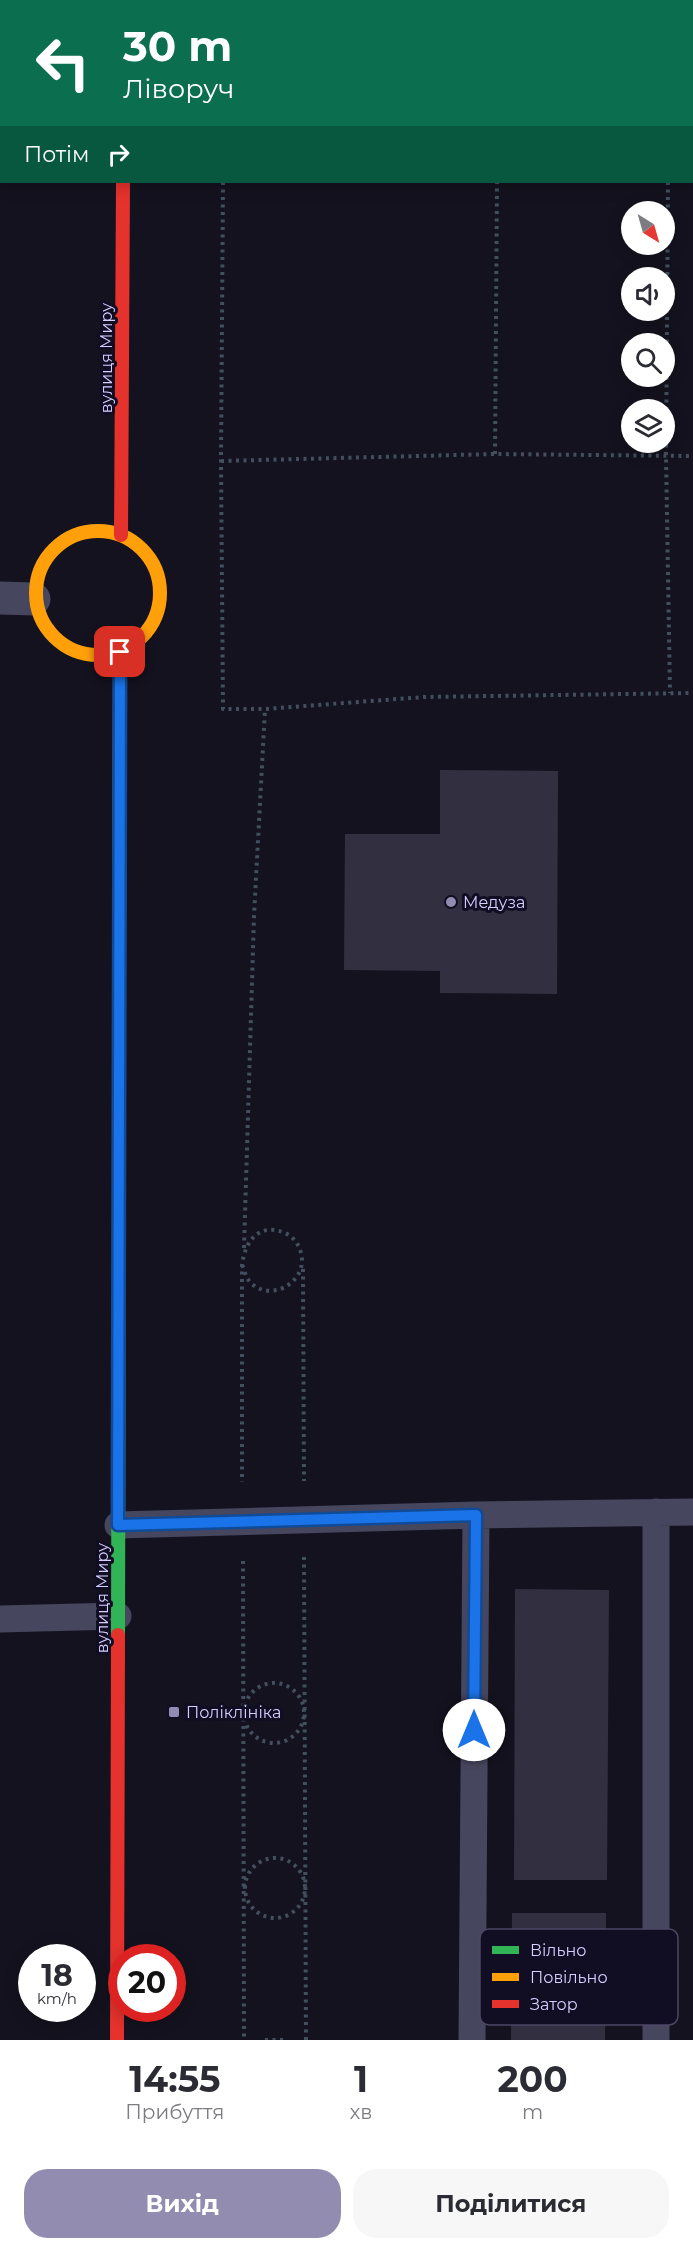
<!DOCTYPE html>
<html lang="uk">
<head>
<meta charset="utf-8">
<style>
	:root { --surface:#fff; --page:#f7f7f7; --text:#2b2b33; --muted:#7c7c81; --accent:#918cb0 }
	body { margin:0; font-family:Montserrat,sans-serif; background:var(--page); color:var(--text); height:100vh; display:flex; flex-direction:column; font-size:22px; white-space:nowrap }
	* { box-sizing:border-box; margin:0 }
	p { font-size:20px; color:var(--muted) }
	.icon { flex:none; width:33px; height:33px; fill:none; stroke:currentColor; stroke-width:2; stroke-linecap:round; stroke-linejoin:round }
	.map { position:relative; height:2040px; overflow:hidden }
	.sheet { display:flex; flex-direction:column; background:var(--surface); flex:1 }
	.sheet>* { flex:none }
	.guide { position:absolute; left:0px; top:0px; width:693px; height:183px; box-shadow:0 3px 15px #0003; background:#0b6e4f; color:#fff; overflow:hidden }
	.needle { width:39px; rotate:143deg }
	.tools { position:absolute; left:621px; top:201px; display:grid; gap:12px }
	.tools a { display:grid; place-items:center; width:54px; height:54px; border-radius:50%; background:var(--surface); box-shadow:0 3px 15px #0003; font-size:30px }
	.speed { position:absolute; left:18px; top:1944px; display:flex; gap:12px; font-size:30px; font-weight:700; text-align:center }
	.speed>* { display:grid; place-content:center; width:78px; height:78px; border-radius:50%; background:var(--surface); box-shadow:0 3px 15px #0003; line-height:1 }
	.speed small { font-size:15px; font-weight:400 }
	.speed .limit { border:9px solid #d22; background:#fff; color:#111 }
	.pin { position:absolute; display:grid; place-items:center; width:51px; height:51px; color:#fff; margin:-26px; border-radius:12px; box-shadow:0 3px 9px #0006 }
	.me { position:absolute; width:66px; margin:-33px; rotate:0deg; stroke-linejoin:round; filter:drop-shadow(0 0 4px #0008) }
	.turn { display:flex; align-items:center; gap:21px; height:126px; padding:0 24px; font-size:27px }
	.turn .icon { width:78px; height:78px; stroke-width:2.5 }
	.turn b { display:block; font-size:42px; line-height:51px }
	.then { display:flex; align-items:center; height:57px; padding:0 24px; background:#0003; gap:12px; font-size:22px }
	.eta { display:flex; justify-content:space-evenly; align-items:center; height:102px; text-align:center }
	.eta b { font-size:36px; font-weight:700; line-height:42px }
	.action { display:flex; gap:12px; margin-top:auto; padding:12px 24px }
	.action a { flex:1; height:69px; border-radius:24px; background:var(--accent); color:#fff; font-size:24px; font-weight:700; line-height:69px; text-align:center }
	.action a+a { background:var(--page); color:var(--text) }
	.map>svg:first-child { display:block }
	.green { fill:#10292b }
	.building { fill:#323040 }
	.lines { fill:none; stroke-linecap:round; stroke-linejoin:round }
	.path { stroke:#424f5e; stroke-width:4; stroke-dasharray:3 4.5; stroke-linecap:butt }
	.lane { stroke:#47465f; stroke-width:27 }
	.street { stroke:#47465f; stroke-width:33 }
	.fast { stroke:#30b455; stroke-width:14 }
	.slow { stroke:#ff9f0a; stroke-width:14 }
	.jam { stroke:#e5322d; stroke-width:14 }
	.route-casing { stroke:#114b97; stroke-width:15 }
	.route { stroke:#1a73e8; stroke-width:10 }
	.poi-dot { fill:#918cb0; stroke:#110d23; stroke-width:2 }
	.labels { text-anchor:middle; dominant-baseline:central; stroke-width:6; stroke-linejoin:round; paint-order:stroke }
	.street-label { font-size:16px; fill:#d5ceff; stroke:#110d23 }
	.poi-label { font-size:16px; fill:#d5ceff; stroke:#110d23; text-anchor:start }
	.key { fill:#110d23; stroke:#4c4765; stroke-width:1.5 }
	.key-label { font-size:16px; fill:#d5ceff }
</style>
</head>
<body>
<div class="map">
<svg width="693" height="2040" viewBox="0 0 693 2040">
	<rect width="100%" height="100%" fill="#14121e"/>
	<path class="green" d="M 675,0 L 693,0 L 693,120 L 692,2 Z"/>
	<path class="building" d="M 440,770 L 558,771 L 557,994 L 440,993 L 440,971 L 344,970 L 345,834 L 440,834 Z
		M 515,1589 L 609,1590 L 607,1880 L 514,1880 Z
		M 512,1913 L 606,1913 L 605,2040 L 511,2040 Z"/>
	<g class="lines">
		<path class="path" d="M 224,2 L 224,0
			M 498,2 L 498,0
			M 670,2 L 670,0
			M 223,182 L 221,461 L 223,709 L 265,709 L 424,697 L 693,693
			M 668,182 L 666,456 L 670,693
			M 495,454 L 497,182
			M 221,461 L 495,454 L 693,456
			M 244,1248 L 254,916 L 265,709
			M 242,1265 C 244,1268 245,1274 247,1278 C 266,1307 312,1282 300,1250 C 298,1243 292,1236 285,1233 C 259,1222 245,1241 242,1265 L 242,1482
			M 303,1269 L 304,1481
			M 304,1557 L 306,2040
			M 243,1561 L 244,2040
			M244 1713a30 30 0 1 1 60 0a30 30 0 1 1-60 0Z
			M245 1888a30 30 0 1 1 60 0a30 30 0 1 1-60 0Z
			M 265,2040 L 283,2040"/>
		<path class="lane" d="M 656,1512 L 656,2040
			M 118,1525 L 476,1515 L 693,1512
			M 0,1619 L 118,1616
			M 472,2040 L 476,1515"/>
		<path class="street" d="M 0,598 L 34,599"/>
		<path class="fast" d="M 118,1635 L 119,1233"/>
		<path class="slow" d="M 124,0 L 124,2
			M36 593a62 62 0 1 1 124 0a62 62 0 1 1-124 0Z
			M 119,938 L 120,653"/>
		<path class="jam" d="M 121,535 L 123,182
			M 119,1233 L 119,938
			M 117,2040 L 118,1635"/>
	</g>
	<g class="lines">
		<defs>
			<path id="route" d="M 120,652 L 118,1525 L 476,1515 L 474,1730"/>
		</defs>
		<use href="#route" class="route-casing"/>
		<use href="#route" class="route"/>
	</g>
	<g class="poi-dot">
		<circle cx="451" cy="902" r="6"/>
		<rect x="168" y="1706" width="12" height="12" rx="3"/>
	</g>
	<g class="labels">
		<g class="street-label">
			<text transform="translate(106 358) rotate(-90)">вулиця Миру</text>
			<text transform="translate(102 1598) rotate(-90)">вулиця Миру</text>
		</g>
		<g class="poi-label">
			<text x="463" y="902">Медуза</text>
			<text x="186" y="1712">Поліклініка</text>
		</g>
	</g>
	<rect x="480" y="1929" width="198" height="96" rx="9" class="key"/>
	<rect x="492" y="1946" width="27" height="8" fill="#30b455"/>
	<rect x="492" y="1973" width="27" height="8" fill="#ff9f0a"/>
	<rect x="492" y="2000" width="27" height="8" fill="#e5322d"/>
	<g class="key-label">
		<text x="530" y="1956">Вільно</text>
		<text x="530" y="1983">Повільно</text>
		<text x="530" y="2010">Затор</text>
	</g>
</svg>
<div class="tools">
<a><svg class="needle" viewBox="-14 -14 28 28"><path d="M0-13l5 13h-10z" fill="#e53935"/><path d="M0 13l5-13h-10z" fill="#7c7c81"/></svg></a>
<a><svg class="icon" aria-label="sound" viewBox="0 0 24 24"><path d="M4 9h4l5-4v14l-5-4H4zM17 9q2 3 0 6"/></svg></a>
<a><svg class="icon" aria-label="search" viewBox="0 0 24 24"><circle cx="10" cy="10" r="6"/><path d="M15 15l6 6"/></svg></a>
<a><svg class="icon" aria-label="layers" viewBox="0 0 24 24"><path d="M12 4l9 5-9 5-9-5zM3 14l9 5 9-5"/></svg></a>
</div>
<div class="speed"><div>18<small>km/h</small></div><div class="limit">20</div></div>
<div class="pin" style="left:120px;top:652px;background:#d93025"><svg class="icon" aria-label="arrive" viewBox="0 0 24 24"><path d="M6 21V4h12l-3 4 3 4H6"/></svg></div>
<svg class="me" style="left:474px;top:1730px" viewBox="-20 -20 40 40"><circle r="19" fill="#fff"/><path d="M0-13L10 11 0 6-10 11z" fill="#1a73e8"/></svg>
<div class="guide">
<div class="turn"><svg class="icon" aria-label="left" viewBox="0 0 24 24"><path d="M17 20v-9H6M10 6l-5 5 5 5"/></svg><div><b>30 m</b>Ліворуч</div></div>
<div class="then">Потім<svg class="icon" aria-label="right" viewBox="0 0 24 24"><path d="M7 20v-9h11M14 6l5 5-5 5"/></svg></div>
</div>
</div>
<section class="sheet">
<div class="eta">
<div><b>14:55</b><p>Прибуття</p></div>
<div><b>1</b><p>хв</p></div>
<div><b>200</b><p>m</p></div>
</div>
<div class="action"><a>Вихід</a><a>Поділитися</a></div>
</section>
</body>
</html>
